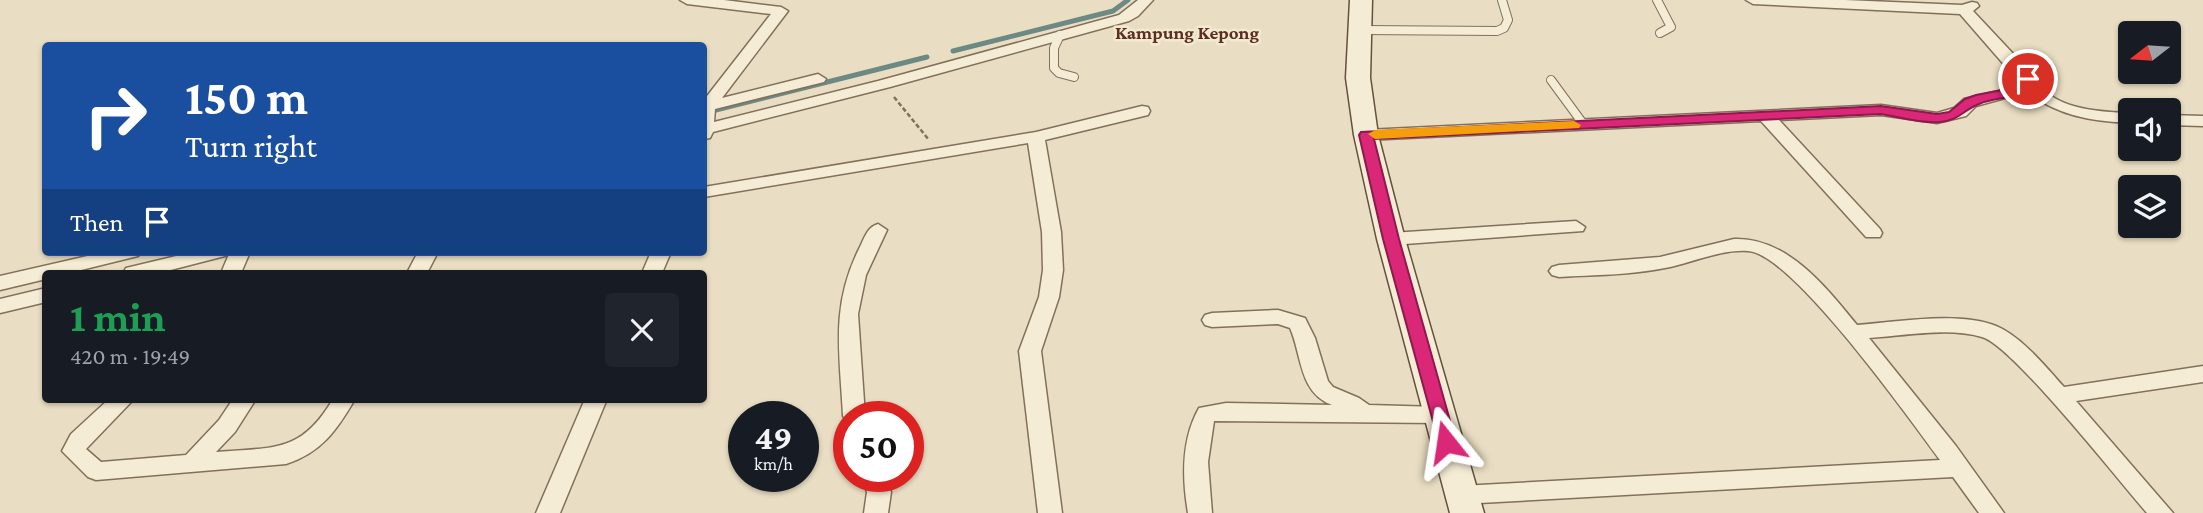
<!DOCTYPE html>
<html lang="en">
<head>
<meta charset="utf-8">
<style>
	:root { --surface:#171b24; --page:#20242c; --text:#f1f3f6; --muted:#9ea1a6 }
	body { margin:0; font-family:"Crimson Pro",serif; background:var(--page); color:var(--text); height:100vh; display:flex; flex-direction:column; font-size:26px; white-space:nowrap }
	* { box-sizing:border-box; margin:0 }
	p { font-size:23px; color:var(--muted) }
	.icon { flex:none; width:38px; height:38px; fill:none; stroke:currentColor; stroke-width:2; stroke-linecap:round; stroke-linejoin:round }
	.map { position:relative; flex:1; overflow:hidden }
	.sheet { position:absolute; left:42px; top:270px; width:665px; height:133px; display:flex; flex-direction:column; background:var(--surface); border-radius:7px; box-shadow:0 2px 5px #0004 }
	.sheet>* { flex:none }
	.hud { position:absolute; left:42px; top:42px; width:665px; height:214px; border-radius:7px; box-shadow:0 2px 5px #0004; background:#1a4fa0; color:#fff; overflow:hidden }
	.needle { width:46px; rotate:253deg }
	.fabs { position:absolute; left:2118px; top:21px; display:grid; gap:14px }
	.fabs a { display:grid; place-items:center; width:63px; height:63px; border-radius:7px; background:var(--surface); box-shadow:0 2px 5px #0004; font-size:35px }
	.speed { position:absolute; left:728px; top:401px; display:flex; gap:14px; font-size:35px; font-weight:700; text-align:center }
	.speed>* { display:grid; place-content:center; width:91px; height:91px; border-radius:50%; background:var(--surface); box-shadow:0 2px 5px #0004; line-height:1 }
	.speed small { font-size:18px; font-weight:400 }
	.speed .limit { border:10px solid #d22; background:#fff; color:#111 }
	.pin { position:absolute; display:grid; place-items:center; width:60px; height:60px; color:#fff; margin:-30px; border:4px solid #fff; border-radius:50%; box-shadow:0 2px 7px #0007 }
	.me { position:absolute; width:77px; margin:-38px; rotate:345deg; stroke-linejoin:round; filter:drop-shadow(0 0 5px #0008) }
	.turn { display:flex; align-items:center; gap:24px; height:147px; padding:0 28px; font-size:32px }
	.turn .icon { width:91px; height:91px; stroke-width:2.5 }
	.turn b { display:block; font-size:49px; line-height:60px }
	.then { display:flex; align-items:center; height:66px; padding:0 28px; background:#0003; gap:14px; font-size:26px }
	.round { display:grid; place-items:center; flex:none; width:74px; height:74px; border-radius:7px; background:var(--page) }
	.headline { display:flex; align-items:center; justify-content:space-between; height:119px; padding:0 28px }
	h1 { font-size:42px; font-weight:700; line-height:52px; color:#1e9e55 }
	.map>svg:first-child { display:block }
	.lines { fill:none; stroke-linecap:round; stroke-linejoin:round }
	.stream { stroke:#6c8a83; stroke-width:5 }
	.service-casing { stroke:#82705b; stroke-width:10 }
	.minor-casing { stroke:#82705b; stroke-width:3 }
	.secondary-casing { stroke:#64513e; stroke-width:3 }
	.path { stroke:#82705b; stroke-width:2.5; stroke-dasharray:4.5 2.5; stroke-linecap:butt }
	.service { stroke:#f5ecd5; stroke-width:8 }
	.minor { fill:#f5ecd5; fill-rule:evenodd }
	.secondary { fill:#f5ecd5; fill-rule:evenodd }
	.route { fill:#db2777; stroke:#8e194d; stroke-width:2 }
	.slow { fill:#f59e0b }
	.labels { text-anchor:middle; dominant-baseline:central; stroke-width:5; stroke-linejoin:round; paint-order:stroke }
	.far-neighbourhood-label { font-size:19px; font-weight:bold; fill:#5c2e21; stroke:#f2e9d1 }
</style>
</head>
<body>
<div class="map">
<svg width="2203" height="513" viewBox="0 0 2203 513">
	<rect width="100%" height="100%" fill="#e9dec3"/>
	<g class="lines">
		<path class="stream" d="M 953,51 L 1113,11 L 1128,0
			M 704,113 L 927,57"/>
		<defs>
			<path id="service" d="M 1657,0 L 1671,27 L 1660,33
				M 1361,30 L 1497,31 L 1504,28 L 1508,20 L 1502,0
				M 1060,35 L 1054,48 L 1054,68 L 1059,73 L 1074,77
				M 1551,80 L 1584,125"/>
			<path id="minor" d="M 680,0 L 724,0 L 781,7 L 788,11 L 722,98 L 818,74 L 826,79 L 824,82 L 715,109 L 714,122 L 878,81 L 1119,15 L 1138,0 L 1153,0 L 1138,16 L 1129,21 L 890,87 L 713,132 L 710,138 L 704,139 L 704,100 L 771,14 L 687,4 Z
				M 1746,0 L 1845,0 L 1962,5 L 1972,2 L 1977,3 L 1979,6 L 1973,11 L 2034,76 C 2049,109 2097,112 2130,113 L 2130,123 C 2090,121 2059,116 2027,92 L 1976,106 L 1966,116 L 1937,123 L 1881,115 L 1779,120 L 1880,229 L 1882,233 L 1880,237 L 1866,237 L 1761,121 L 1366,140 L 1358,135 L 1366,130 L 1881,105 L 1937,113 L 1954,108 L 1964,99 L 2007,89 L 2020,83 L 1960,14 L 1753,4 Z
				M 1142,106 L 1148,107 L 1150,111 L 1148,115 L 1045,140 L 1061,232 L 1063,270 L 1059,297 L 1041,351 L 1062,513 L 1038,513 L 1019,351 L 1039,297 L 1043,270 L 1042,232 L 1028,143 L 704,197 L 704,187 L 1036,132 Z
				M 2168,115 L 2203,116 L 2203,126 L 2168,125 Z
				M 1576,221 L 1585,227 L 1583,231 L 1391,245 L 1382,239 L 1391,233 Z
				M 878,224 L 887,230 L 866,275 L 858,314 L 865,416 L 849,416 L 849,423 L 843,416 C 840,354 830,307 859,249 C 864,239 867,227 878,224 Z
				M 1734,239 C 1787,237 1826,287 1857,325 C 1897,322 1959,311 1996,326 C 2022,337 2046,367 2064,387 L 2203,366 L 2203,382 L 2076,401 L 2173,513 L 2147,513 C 2119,481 2012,345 1982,337 C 1947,327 1904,336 1869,338 L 1956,446 L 2004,513 L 1979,513 L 1953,477 L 1461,504 L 1453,502 L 1449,495 L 1453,488 L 1461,486 L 1940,460 C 1911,421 1792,253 1748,251 C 1720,249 1692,263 1665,268 C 1630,275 1594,275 1559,277 L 1552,275 L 1549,271 L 1552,267 L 1559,265 L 1660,257 Z
				M 105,252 L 141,252 L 138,256 L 69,273 L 46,273 L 46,279 L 0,290 L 0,276 Z
				M 193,252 L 228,252 L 225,256 L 159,273 L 123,273 L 126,268 Z
				M 230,252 L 250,252 L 241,273 L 221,273 Z
				M 418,252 L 438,252 L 427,273 L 407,273 Z
				M 651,252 L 671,252 L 662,273 L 642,273 Z
				M 46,288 L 46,302 L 0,313 L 0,299 Z
				M 1278,310 L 1305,318 L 1315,338 L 1328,381 L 1333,387 L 1359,398 L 1369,405 L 1439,407 L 1447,409 L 1450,415 L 1447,421 L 1439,423 L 1214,421 L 1208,462 L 1212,513 L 1188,513 C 1182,478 1181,440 1199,408 L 1226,403 L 1332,405 C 1299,393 1302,355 1290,328 L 1278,324 L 1212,327 L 1205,325 L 1202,320 L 1205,315 L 1212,313 Z
				M 109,399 L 134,399 L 86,449 L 101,462 L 186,455 L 219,420 L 233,399 L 256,399 L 235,432 L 216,452 C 273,447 301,454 333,399 L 355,399 C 337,430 321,453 286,464 L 96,480 L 88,477 L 62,451 L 71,434 Z
				M 585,399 L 607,399 L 560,513 L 536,513 Z
				M 861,476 L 885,476 L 891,492 L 888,513 L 864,513 L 867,492 Z"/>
			<path id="secondary" d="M 1350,0 L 1372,0 L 1370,78 L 1378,135 L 1405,239 L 1484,513 L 1450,513 L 1377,239 L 1354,135 L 1346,78 Z"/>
		</defs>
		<use href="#service" class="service-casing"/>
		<use href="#minor" class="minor-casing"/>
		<use href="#secondary" class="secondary-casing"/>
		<path class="path" d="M 894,97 L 929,140"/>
		<use href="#service" class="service"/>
		<use href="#minor" class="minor"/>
		<use href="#secondary" class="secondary"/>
	</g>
	<path class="route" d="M 2028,75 L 2035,79 L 2035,85 C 2022,100 1997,96 1979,104 C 1963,110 1960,120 1940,122 C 1922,124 1899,117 1881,114 L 1374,139 L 1399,239 L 1456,442 L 1453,447 L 1440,447 L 1383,239 L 1359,135 L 1361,132 L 1881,106 L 1937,114 L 1949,112 L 1965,99 L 1976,95 L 2018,87 L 2024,76 Z"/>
	<path class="slow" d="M 1574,121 L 1581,125 L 1579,128 L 1375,139 L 1368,134 L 1375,130 Z"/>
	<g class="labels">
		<g class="far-neighbourhood-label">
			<text x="1187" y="32">Kampung Kepong</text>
		</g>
	</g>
</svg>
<div class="fabs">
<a><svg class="needle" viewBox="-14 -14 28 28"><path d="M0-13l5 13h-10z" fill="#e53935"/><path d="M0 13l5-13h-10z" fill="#9ea1a6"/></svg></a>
<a><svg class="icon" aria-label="sound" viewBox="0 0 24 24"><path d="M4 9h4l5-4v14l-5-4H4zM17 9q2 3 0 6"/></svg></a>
<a><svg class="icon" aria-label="layers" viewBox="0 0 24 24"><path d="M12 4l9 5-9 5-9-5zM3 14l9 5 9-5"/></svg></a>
</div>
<div class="speed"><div>49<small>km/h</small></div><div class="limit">50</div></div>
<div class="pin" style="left:2028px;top:79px;background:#d93025"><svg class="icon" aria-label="arrive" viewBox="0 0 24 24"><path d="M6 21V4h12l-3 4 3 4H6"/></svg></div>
<svg class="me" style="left:1446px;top:442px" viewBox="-20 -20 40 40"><path d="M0-17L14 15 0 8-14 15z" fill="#db2777" stroke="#fff" stroke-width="4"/></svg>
<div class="hud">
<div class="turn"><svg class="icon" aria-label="right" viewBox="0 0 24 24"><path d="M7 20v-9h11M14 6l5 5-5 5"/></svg><div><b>150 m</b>Turn right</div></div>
<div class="then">Then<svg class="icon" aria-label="arrive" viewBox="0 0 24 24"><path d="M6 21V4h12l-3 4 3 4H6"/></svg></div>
</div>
<section class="sheet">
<div class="headline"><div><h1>1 min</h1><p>420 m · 19:49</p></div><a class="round"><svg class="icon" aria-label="close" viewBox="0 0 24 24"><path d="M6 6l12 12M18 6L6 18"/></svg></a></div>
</section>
</div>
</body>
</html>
